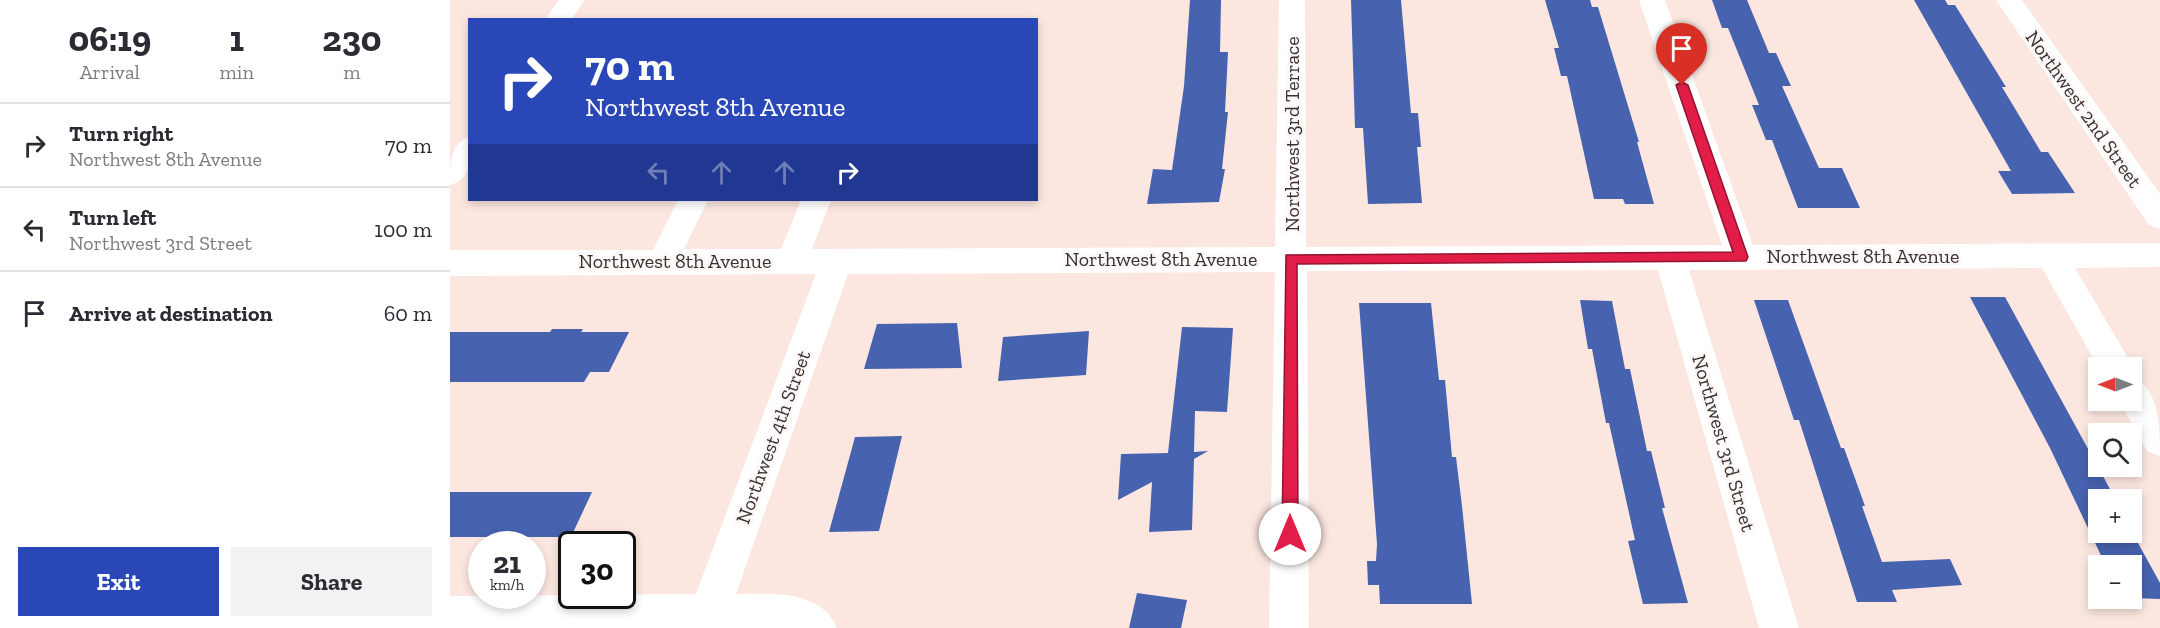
<!DOCTYPE html>
<html lang="en">
<head>
<meta charset="utf-8">
<style>
	:root { --surface:#fff; --page:#f2f2f3; --text:#2b2b33; --muted:#7c7c81; --line:#e1e1e2; --accent:#2a47b7 }
	body { margin:0; font-family:"Zilla Slab",serif; background:var(--page); color:var(--text); height:100vh; display:flex; flex-direction:column; font-size:22px; white-space:nowrap }
	* { box-sizing:border-box; margin:0 }
	p { font-size:20px; color:var(--muted) }
	.icon { flex:none; width:33px; height:33px; fill:none; stroke:currentColor; stroke-width:2; stroke-linecap:round; stroke-linejoin:round }
	.map { position:relative; flex:1; overflow:hidden }
	.side { display:flex; flex-direction:column; background:var(--surface); width:450px }
	.side>* { flex:none }
	.banner { position:absolute; left:18px; top:18px; width:570px; height:183px; border-radius:0px; box-shadow:0 3px 9px #0003; background:#2a47b7; color:#fff; overflow:hidden }
	.needle { width:39px; rotate:270deg }
	.buttons { position:absolute; left:1638px; top:357px; display:grid; gap:12px }
	.buttons a { display:grid; place-items:center; width:54px; height:54px; border-radius:0px; background:var(--surface); box-shadow:0 3px 9px #0003; font-size:30px }
	.speed { position:absolute; left:18px; top:531px; display:flex; gap:12px; font-size:30px; font-weight:700; text-align:center }
	.speed>* { display:grid; place-content:center; width:78px; height:78px; border-radius:50%; background:var(--surface); box-shadow:0 3px 9px #0003; line-height:1 }
	.speed small { font-size:15px; font-weight:400 }
	.speed .limit { border:3px solid #111; border-radius:9px; background:#fff; color:#111 }
	.pin { position:absolute; display:grid; place-items:center; width:51px; height:51px; color:#fff; margin:-62px -26px; border-radius:50% 50% 50% 0; rotate:-45deg; box-shadow:0 0 6px #0007 }
	.pin .icon { rotate:45deg }
	.me { position:absolute; width:66px; margin:-33px; rotate:0deg; stroke-linejoin:round; filter:drop-shadow(0 0 4px #0008) }
	.turn { display:flex; align-items:center; gap:21px; height:126px; padding:0 18px; font-size:27px }
	.turn .icon { width:78px; height:78px; stroke-width:2.5 }
	.turn b { display:block; font-size:42px; line-height:51px }
	.lanes { display:flex; align-items:center; height:57px; padding:0 18px; background:#0003; justify-content:center; gap:30px; direction:ltr }
	.lanes .off { opacity:.35 }
	.eta { display:flex; justify-content:space-evenly; align-items:center; height:102px; text-align:center }
	.eta b { font-size:36px; font-weight:700; line-height:42px }
	.primary-button { display:flex; gap:12px; margin-top:auto; padding:12px 18px }
	.primary-button a { flex:1; height:69px; border-radius:0px; background:var(--accent); color:#fff; font-size:24px; font-weight:700; line-height:69px; text-align:center }
	.primary-button a+a { background:var(--page); color:var(--text) }
	ul { padding:0; list-style:none }
	li { display:flex; align-items:center; gap:18px; height:84px; padding:0 18px; border-top:2px solid var(--line) }
	li div { flex:1 }
	li b { display:block; font-size:22px }
	li em { font-style:normal }
	main { display:flex; flex:1; min-height:0 }
	.map>svg:first-child { display:block }
	.building { fill:#4762ae }
	.lines { fill:none; stroke-linecap:round; stroke-linejoin:round }
	.minor { fill:#fff; fill-rule:evenodd }
	.route { fill:#e11d48; stroke:#92132f; stroke-width:1.5 }
	.labels { text-anchor:middle; dominant-baseline:central; stroke-width:6; stroke-linejoin:round; paint-order:stroke }
	.street-label { font-size:20px; fill:#39312e; stroke:#fcf8f7 }
</style>
</head>
<body>
<main>
<section class="side">
<div class="eta">
<div><b>06:19</b><p>Arrival</p></div>
<div><b>1</b><p>min</p></div>
<div><b>230</b><p>m</p></div>
</div>
<ul>
<li><svg class="icon" aria-label="right" viewBox="0 0 24 24"><path d="M7 20v-9h11M14 6l5 5-5 5"/></svg><div><b>Turn right</b><p>Northwest 8th Avenue</p></div><em>70 m</em></li>
<li><svg class="icon" aria-label="left" viewBox="0 0 24 24"><path d="M17 20v-9H6M10 6l-5 5 5 5"/></svg><div><b>Turn left</b><p>Northwest 3rd Street</p></div><em>100 m</em></li>
<li><svg class="icon" aria-label="arrive" viewBox="0 0 24 24"><path d="M6 21V4h12l-3 4 3 4H6"/></svg><div><b>Arrive at destination</b></div><em>60 m</em></li>
</ul>
<div class="primary-button"><a>Exit</a><a>Share</a></div>
</section>
<div class="map">
<svg width="1710" height="628" viewBox="0 0 1710 628">
	<rect width="100%" height="100%" fill="#fce7e0"/>
	<path class="building" d="M 740,0 L 771,0 L 770,52 L 778,52 L 775,112 L 778,112 L 772,169 L 775,169 L 769,202 L 697,204 L 703,169 L 722,170 L 734,86 Z
		M 901,0 L 951,0 L 961,113 L 968,113 L 971,147 L 967,147 L 972,203 L 918,204 L 913,128 L 905,128 Z
		M 1095,0 L 1140,0 L 1142,7 L 1148,7 L 1189,142 L 1187,142 L 1204,204 L 1175,204 L 1173,199 L 1144,199 L 1117,76 L 1111,76 L 1104,48 L 1109,48 Z
		M 1262,0 L 1297,0 L 1319,53 L 1326,53 L 1341,86 L 1332,86 L 1369,168 L 1392,168 L 1410,208 L 1348,208 L 1322,140 L 1316,140 L 1302,105 L 1309,105 L 1278,28 L 1272,28 Z
		M 1464,0 L 1495,0 L 1498,5 L 1505,5 L 1556,87 L 1552,87 L 1591,152 L 1598,152 L 1625,193 L 1562,194 L 1548,171 L 1561,171 Z
		M 1520,297 L 1555,297 L 1666,500 L 1648,500 L 1648,532 L 1682,532 L 1710,583 L 1710,599 L 1682,598 L 1682,566 L 1656,566 L 1600,448 Z
		M 1130,300 L 1162,301 L 1175,369 L 1180,369 L 1197,451 L 1201,451 L 1215,508 L 1212,508 L 1238,603 L 1193,604 L 1178,541 L 1185,540 L 1159,423 L 1156,423 L 1142,349 L 1138,349 Z
		M 1304,300 L 1338,300 L 1391,448 L 1394,448 L 1415,506 L 1412,506 L 1432,562 L 1500,559 L 1512,585 L 1442,590 L 1447,602 L 1407,602 L 1349,420 L 1344,420 Z
		M 909,303 L 981,303 L 989,380 L 995,380 L 1002,457 L 1006,457 L 1012,506 L 1022,604 L 930,604 L 929,585 L 918,585 L 917,561 L 926,561 L 927,544 Z
		M 507,323 L 512,368 L 414,369 L 427,324 Z
		M 732,327 L 783,328 L 777,412 L 745,411 L 744,452 L 758,451 L 744,459 L 742,530 L 699,532 L 702,482 L 668,500 L 671,454 L 718,453 Z
		M 102,329 L 133,329 L 131,332 L 179,332 L 159,372 L 140,372 L 134,382 L 0,382 L 0,332 L 100,332 Z
		M 639,331 L 636,375 L 548,381 L 553,337 Z
		M 452,436 L 429,531 L 379,532 L 405,437 Z
		M 0,492 L 142,492 L 121,537 L 0,537 Z
		M 687,593 L 737,600 L 731,628 L 679,628 Z"/>
	<g class="lines">
		<path class="minor" d="M 109,0 L 135,0 L 121,20 L 95,20 Z
			M 829,0 L 855,0 L 856,247 L 1272,245 L 1189,0 L 1215,0 L 1303,245 L 1710,243 L 1710,267 L 1625,268 L 1684,368 L 1682,373 L 1682,368 L 1649,368 L 1592,268 L 1239,270 L 1349,628 L 1309,628 L 1208,270 L 857,271 L 859,628 L 819,628 L 825,272 L 398,274 L 286,594 C 321,594 371,589 387,628 L 0,628 L 0,596 L 246,594 L 366,274 L 0,276 L 0,250 L 203,250 L 228,200 L 258,200 L 234,249 L 331,249 L 351,200 L 381,200 L 362,249 L 825,247 Z
			M 1546,0 L 1572,0 L 1710,194 L 1710,229 L 1699,225 Z
			M 20,136 C 20,157 24,178 0,185 C 0,164 0,143 20,136 Z
			M 1682,377 C 1710,389 1710,427 1710,456 L 1697,451 L 1669,400 L 1682,400 Z"/>
	</g>
	<path class="route" d="M 1232,82 L 1238,85 L 1298,257 L 1296,261 L 847,264 L 848,534 L 845,540 L 840,542 L 834,540 L 832,534 L 836,255 L 1283,252 L 1226,85 Z"/>
	<g class="labels">
		<g class="street-label">
			<text transform="translate(1634 109) rotate(55)">Northwest 2nd Street</text>
			<text transform="translate(842 134) rotate(-90)">Northwest 3rd Terrace</text>
			<text x="1413" y="256">Northwest 8th Avenue</text>
			<text x="711" y="259">Northwest 8th Avenue</text>
			<text x="225" y="261">Northwest 8th Avenue</text>
			<text transform="translate(323 437) rotate(-70)">Northwest 4th Street</text>
			<text transform="translate(1274 443) rotate(74)">Northwest 3rd Street</text>
		</g>
	</g>
</svg>
<div class="buttons">
<a><svg class="needle" viewBox="-14 -14 28 28"><path d="M0-13l5 13h-10z" fill="#e53935"/><path d="M0 13l5-13h-10z" fill="#7c7c81"/></svg></a>
<a><svg class="icon" aria-label="search" viewBox="0 0 24 24"><circle cx="10" cy="10" r="6"/><path d="M15 15l6 6"/></svg></a>
<a>+</a>
<a>−</a>
</div>
<div class="speed"><div>21<small>km/h</small></div><div class="limit">30</div></div>
<div class="pin" style="left:1232px;top:85px;background:#d93025"><svg class="icon" aria-label="arrive" viewBox="0 0 24 24"><path d="M6 21V4h12l-3 4 3 4H6"/></svg></div>
<svg class="me" style="left:840px;top:534px" viewBox="-20 -20 40 40"><circle r="19" fill="#fff"/><path d="M0-13L10 11 0 6-10 11z" fill="#e11d48"/></svg>
<div class="banner">
<div class="turn"><svg class="icon" aria-label="right" viewBox="0 0 24 24"><path d="M7 20v-9h11M14 6l5 5-5 5"/></svg><div><b>70 m</b>Northwest 8th Avenue</div></div>
<div class="lanes"><svg class="icon off" aria-label="left" viewBox="0 0 24 24"><path d="M17 20v-9H6M10 6l-5 5 5 5"/></svg><svg class="icon off" aria-label="ahead" viewBox="0 0 24 24"><path d="M12 20V5M6 11l6-6 6 6"/></svg><svg class="icon off" aria-label="ahead" viewBox="0 0 24 24"><path d="M12 20V5M6 11l6-6 6 6"/></svg><svg class="icon" aria-label="right" viewBox="0 0 24 24"><path d="M7 20v-9h11M14 6l5 5-5 5"/></svg></div>
</div>
</div>
</main>
</body>
</html>
